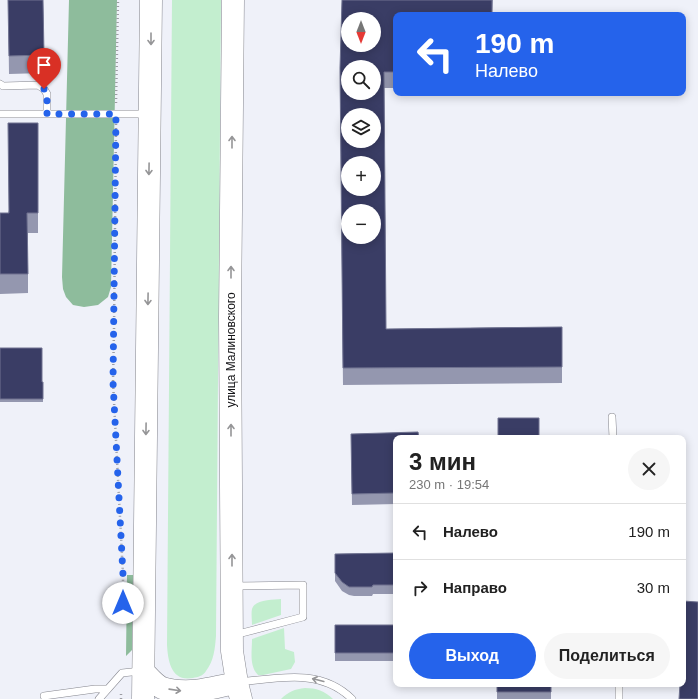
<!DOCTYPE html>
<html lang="ru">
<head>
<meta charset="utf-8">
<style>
	:root { --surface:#fff; --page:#f6f6f6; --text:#222; --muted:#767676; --line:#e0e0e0; --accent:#2563eb }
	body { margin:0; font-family:Helvetica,sans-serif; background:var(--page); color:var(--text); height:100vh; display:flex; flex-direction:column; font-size:15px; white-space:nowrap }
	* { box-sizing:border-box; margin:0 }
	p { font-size:13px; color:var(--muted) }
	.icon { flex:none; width:22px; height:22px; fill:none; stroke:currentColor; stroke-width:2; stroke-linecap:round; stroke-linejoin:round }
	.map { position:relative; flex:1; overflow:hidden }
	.details { position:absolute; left:393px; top:435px; width:293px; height:252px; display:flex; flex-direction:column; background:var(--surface); border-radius:8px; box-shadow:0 2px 10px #0003 }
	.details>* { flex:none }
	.guide { position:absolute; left:393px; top:12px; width:293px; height:84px; border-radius:8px; box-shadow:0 2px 10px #0003; background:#2563eb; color:#fff; overflow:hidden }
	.needle { width:26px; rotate:180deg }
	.tools { position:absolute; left:341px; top:12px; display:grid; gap:8px }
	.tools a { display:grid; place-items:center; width:40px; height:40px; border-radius:50%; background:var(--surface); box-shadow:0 2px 10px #0003; font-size:20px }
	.pin { position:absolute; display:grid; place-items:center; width:34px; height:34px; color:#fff; margin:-41px -17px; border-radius:50% 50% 50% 0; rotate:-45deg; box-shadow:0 0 4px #0007 }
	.pin .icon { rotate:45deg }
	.me { position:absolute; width:44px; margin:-22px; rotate:0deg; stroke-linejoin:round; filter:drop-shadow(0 0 3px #0008) }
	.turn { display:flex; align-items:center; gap:14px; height:84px; padding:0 16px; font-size:18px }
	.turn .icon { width:52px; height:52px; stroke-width:2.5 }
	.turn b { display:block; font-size:28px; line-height:34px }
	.round { display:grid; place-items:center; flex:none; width:42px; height:42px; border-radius:21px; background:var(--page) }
	.head { display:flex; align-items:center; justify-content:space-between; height:68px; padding:0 16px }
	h1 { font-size:24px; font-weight:700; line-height:30px }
	.primary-button { display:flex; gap:8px; margin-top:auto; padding:8px 16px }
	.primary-button a { flex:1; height:46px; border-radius:24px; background:var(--accent); color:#fff; font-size:16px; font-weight:700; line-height:46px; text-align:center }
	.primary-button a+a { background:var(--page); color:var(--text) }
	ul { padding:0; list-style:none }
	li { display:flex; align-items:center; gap:12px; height:56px; padding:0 16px; border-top:1px solid var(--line) }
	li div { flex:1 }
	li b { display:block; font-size:15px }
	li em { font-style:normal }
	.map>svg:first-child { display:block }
	.green { fill:#c3eecf }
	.forest { fill:#8ebc9c }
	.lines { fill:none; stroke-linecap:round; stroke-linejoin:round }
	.lane-casing { stroke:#84858d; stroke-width:8 }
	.highway-casing { stroke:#84858d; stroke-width:23 }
	.path { stroke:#9c9da3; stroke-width:2.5; stroke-dasharray:1 3; stroke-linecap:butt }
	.lane { stroke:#fff; stroke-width:7 }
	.highway { stroke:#fff; stroke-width:22 }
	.wall { fill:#9497af }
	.building { fill:#3a3d65; stroke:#707391; fill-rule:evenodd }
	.oneway { stroke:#959597 }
	.route { stroke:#2563eb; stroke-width:7; stroke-dasharray:0 12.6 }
	.labels { text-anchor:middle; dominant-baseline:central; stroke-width:4; stroke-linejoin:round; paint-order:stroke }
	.street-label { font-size:12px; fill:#141417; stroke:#fff }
</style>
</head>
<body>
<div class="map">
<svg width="698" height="699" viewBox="0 0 698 699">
	<rect width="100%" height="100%" fill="#eff1f9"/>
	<path class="green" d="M 172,0 L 221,0 L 216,636 C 215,648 214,661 206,671 C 203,676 198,677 193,678 C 171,682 168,661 167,645 Z
		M 281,599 L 281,615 L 252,625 C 252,620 251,613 252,609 C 255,599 273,600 281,599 Z
		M 284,628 L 285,649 L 294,652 L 295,662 L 291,669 L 263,675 L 258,675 C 249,666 252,651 252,639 Z
		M 305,688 C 316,688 325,691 333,699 L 281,699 C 288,692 295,689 305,688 Z"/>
	<path class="forest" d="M 69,0 L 117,0 L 111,287 L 108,297 L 98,305 L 84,307 L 73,305 L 66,297 L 63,289 L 62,277 Z
		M 127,575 L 133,575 L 132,650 L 126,656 Z"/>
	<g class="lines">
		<defs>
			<path id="lane" d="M 0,84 L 3,86 L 38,85 L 44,89 L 47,94 L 47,114
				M 0,114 L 148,114
				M 612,417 L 613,438
				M 234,586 L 303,585 L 303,617 L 234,635
				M 240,682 C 279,678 321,668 352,699
				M 619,684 L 619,699
				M 44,696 L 95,689 L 107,689
				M 99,699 L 122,673 L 141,671"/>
			<path id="highway" d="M 233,0 L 230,317 L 232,651 L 237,683 L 241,699
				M 143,671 C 149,677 154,684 162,688 C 165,689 168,689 171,690 C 196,694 213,687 237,683
				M 143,699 L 151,0"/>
		</defs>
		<use href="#lane" class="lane-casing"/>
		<use href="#highway" class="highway-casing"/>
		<path class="path" d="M 116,103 L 118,0
			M 116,124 L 114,330 L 113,382 L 123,575 L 123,609
			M 121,699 L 121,692"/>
		<use href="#lane" class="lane"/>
		<use href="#highway" class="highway"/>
	</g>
	<path class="wall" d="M 8,0 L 43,0 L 44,73 L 9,74 Z
		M 342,0 L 493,0 L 492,15 L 396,15 L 396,88 L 384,88 L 386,329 L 562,327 L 562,383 L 343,385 L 340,84 Z
		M 38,123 L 38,233 L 28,233 L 28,293 L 0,294 L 0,213 L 8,213 Z
		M 0,348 L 42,382 L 43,382 L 43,402 L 0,402 Z
		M 351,434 L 396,438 L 396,504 L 352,505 Z
		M 396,553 L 396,594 L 373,594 L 372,596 L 354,596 L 349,595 L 342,591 L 335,581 L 335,554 Z
		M 335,625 L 396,625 L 396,661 L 335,661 Z
		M 497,684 L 551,684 L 551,699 L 497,699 Z
		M 564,684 L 578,684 L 578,685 Z"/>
	<path class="building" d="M 8,0 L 43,0 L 44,55 L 9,56 Z
		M 342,0 L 492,0 L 492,15 L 396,15 L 396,72 L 384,72 L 386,329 L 562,327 L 562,367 L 343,368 L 340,68 ZM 348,19 L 374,19 L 374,45 L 348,45 ZM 348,67 L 374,67 L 374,93 L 348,93 ZM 348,115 L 374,115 L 374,141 L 348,141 ZM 348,163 L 374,163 L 374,189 L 348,189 ZM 348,211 L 374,211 L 374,237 L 348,237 Z
		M 8,123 L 38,123 L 38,213 L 27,213 L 28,274 L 0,274 L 0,213 L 9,213 Z
		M 0,348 L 42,348 L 42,382 L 43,382 L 43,399 L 0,399 Z
		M 498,418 L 539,418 L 539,438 L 498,438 Z
		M 418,432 L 419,438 L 396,438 L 396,493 L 352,494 L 351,434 Z
		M 396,553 L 396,585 L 373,585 L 372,587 L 349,587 L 342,582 L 335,573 L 335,554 Z
		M 683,601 L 698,602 L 698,699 L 679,699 L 680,684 L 683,684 Z
		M 335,625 L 396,625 L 396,653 L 335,653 Z
		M 497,684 L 551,684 L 551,692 L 497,692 Z"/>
	<defs><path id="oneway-shaft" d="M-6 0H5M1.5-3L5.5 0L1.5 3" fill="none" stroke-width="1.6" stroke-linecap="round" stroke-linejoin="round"/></defs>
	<g class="oneway">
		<use href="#oneway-shaft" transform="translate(151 39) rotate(90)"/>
		<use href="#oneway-shaft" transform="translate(232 142) rotate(-90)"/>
		<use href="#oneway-shaft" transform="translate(149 169) rotate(91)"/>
		<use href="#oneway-shaft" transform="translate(231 272) rotate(-90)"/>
		<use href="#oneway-shaft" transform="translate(148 299) rotate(91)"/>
		<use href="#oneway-shaft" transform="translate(146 429) rotate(91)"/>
		<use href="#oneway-shaft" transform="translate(231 430) rotate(-90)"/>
		<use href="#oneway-shaft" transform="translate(232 560) rotate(-90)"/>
		<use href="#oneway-shaft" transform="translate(318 680) rotate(-166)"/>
		<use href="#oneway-shaft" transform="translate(175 690) rotate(8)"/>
	</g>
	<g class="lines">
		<path class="route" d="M 44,89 L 47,94 L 47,114 L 116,114 L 113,382 L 123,575 L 123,603"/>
	</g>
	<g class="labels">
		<g class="street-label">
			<text transform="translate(231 350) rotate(-90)">улица Малиновского</text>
		</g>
	</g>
</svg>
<div class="tools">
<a><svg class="needle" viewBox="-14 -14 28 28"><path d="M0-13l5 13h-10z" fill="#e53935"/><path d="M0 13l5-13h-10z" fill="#767676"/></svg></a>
<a><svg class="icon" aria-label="search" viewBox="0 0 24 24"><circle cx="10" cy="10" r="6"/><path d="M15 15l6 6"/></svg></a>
<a><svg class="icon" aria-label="layers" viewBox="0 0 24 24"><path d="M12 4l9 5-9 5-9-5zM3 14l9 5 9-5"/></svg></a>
<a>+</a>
<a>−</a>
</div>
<div class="pin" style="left:44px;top:89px;background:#d93025"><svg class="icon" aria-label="arrive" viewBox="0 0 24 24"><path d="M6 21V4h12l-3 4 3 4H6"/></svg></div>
<svg class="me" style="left:123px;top:603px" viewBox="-20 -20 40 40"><circle r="19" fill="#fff"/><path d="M0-13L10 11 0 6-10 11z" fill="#2563eb"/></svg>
<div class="guide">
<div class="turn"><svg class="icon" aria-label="left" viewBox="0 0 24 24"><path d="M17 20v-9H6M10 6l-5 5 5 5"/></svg><div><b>190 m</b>Налево</div></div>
</div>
<section class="details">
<div class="head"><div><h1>3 мин</h1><p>230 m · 19:54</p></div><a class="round"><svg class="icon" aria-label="close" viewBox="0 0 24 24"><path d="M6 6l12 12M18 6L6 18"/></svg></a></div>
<ul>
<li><svg class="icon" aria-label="left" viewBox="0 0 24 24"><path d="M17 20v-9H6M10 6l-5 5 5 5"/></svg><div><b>Налево</b></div><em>190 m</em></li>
<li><svg class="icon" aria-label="right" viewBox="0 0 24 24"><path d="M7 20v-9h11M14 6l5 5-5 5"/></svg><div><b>Направо</b></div><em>30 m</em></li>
</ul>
<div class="primary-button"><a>Выход</a><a>Поделиться</a></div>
</section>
</div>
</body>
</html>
